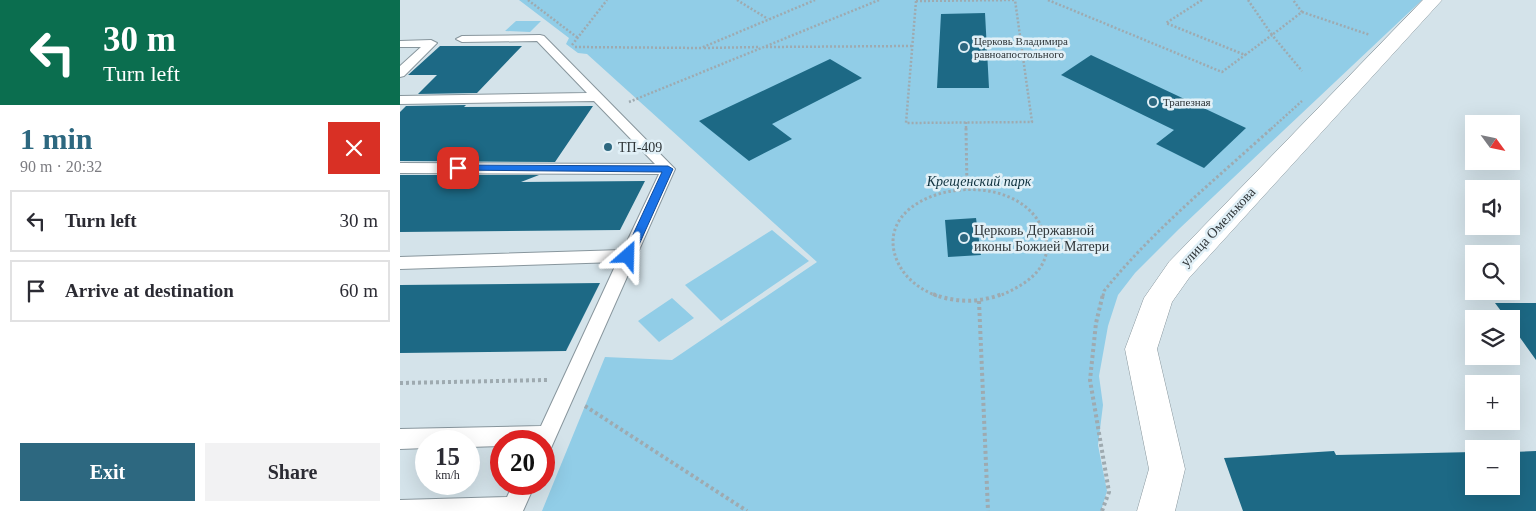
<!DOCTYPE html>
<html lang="en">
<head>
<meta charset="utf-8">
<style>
	:root { --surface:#fff; --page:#f2f2f3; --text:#2b2b33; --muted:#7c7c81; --line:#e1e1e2; --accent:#2d6880 }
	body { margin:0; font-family:Georgia,serif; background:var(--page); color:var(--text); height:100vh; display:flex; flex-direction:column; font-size:19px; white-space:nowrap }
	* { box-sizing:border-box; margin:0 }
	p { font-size:16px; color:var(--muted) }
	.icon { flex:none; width:28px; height:28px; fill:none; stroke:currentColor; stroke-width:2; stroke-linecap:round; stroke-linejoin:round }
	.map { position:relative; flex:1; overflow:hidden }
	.panel { display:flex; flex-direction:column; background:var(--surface); width:400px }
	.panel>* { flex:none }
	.guide { background:#0b6e4f; color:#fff; overflow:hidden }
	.needle { width:32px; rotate:123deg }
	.fabs { position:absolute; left:1065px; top:115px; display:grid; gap:10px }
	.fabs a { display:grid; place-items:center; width:55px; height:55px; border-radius:0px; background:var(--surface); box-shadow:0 5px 20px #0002; font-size:25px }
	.speed { position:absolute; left:15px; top:430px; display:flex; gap:10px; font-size:25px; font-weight:700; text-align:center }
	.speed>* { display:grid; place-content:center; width:65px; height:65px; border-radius:50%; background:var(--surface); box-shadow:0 5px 20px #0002; line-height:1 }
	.speed small { font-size:12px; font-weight:400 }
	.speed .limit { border:8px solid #d22; background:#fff; color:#111 }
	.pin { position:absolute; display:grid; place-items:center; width:42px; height:42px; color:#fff; margin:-21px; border-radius:10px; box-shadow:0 2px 8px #0006 }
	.me { position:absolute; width:55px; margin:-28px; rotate:25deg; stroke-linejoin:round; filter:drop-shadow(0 0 4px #0008) }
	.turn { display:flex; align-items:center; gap:18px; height:105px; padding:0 20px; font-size:22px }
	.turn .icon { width:65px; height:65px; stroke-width:2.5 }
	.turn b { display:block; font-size:35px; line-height:42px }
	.round { display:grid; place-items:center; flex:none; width:52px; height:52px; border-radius:0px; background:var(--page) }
	.summary { display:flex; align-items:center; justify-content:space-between; height:85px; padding:0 20px }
	h1 { font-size:30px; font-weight:800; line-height:38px; color:var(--accent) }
	.cta { display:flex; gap:10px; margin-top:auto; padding:10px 20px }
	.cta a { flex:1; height:58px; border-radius:0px; background:var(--accent); color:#fff; font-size:20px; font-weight:800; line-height:58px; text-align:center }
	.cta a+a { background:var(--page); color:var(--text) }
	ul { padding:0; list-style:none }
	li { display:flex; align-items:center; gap:15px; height:62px; margin:0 10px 8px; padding:0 10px; border:2px solid var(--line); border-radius:0px }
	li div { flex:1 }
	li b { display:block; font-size:19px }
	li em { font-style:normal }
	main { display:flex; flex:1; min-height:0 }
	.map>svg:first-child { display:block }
	.green { fill:#91cde7 }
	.building { fill:#1d6985 }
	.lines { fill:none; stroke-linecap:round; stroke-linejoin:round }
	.service-casing { stroke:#88969d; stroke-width:2 }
	.tertiary-casing { stroke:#88969d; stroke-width:1 }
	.path-far2 { stroke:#9eaab0; stroke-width:2.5; stroke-dasharray:2 2; stroke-linecap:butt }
	.path-far1 { stroke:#9eaab0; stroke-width:3; stroke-dasharray:2.5 2.5; stroke-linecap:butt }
	.path { stroke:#9eaab0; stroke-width:4; stroke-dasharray:3 3; stroke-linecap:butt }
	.service { fill:#fff; fill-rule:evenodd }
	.tertiary { fill:#fff; fill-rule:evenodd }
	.route { fill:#1a73e8; stroke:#114b97 }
	.poi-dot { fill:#2d6880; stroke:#e1f0f7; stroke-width:2 }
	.labels { text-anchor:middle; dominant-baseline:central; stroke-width:5; stroke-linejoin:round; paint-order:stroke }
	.far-poi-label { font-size:11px; fill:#2f3538; stroke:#e1f0f7; text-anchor:start }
	.poi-label { font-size:14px; fill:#2f3538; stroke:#e1f0f7; text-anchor:start }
	.park-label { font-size:14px; font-style:italic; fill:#0f313e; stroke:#e1f0f7 }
	.street-label { font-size:14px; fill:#2f3538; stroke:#e1f0f7 }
</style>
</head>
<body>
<main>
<section class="panel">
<div class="guide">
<div class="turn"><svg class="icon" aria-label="left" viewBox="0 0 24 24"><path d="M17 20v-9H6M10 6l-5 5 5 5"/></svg><div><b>30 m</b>Turn left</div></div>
</div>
<div class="summary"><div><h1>1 min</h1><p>90 m · 20:32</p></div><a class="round" style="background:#d93025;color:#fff"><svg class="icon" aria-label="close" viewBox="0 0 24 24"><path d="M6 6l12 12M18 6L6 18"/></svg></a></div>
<ul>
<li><svg class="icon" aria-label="left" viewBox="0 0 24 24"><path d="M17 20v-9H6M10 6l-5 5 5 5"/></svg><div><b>Turn left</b></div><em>30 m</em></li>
<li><svg class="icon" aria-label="arrive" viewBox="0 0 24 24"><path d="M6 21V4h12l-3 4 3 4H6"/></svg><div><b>Arrive at destination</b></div><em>60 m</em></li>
</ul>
<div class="cta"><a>Exit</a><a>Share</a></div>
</section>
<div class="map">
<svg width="1136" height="511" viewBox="0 0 1136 511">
	<rect width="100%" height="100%" fill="#d4e3ea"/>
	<path class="green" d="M 119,0 L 1022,0 L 779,229 L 735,273 L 718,295 L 708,326 L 699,376 L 703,405 L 698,445 L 707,491 L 701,511 L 142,511 L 205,357 L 272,360 L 417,262 L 187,54 L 178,53 L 166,44 L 169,38 Z
		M 116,21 L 141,21 L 130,32 L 105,31 Z
		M 372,230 L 409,261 L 321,321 L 285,285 Z
		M 272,298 L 294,318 L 259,342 L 238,321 Z"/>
	<path class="building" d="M 585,13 L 589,88 L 537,88 L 541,14 Z
		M 40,46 L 122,46 L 77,93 L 18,94 L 37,75 L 8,75 Z
		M 691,55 L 846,128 L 804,168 L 756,144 L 774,130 L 661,75 Z
		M 430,59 L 462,78 L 372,124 L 392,139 L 349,161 L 299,121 Z
		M 66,105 L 64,107 L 193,106 L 155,162 L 0,161 L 0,112 L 6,106 Z
		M 0,175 L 139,175 L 121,182 L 245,181 L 220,230 L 0,232 Z
		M 576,218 L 581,255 L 548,257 L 545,220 Z
		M 200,283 L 166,351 L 0,353 L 0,285 Z
		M 1095,303 L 1136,303 L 1136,360 L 1111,325 L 1111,319 L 1107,319 Z
		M 934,451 L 936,455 L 1074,452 L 1074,486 L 1111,486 L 1111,452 L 1136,451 L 1136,511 L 843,511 L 824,458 Z"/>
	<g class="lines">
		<defs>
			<path id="service" d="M 140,35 L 144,36 L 275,169 L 151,448 L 144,451 L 144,441 L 101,441 L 101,446 L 69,447 L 69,441 L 26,441 L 26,448 L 0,449 L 0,429 L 141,426 L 217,262 L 0,269 L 0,257 L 223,250 L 259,174 L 0,173 L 0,163 L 255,164 L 194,101 L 0,104 L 0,96 L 187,93 L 137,41 L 62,42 L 56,39 L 62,36 Z
				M 31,40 L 37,43 L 4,76 L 0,77 L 0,66 L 21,47 L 0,47 L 0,41 Z
				M 113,484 L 135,484 L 123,511 L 0,511 L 0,500 L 107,497 Z"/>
			<path id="tertiary" d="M 1023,0 L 1042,0 L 789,278 L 772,302 L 757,349 L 785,469 L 775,511 L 737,511 L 749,469 L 725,349 L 744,298 L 769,262 Z"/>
		</defs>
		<use href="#service" class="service-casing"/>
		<use href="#tertiary" class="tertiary-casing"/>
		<path class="path-far2" d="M 128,0 L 178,38
			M 337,0 L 368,19
			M 648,0 L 822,72 L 845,55
			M 802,0 L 766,23 L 845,55 L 872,35 L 902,71
			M 848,0 L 872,35 L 902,12 L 893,0
			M 516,1 L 506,123 L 632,122 L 615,0
			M 516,1 L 615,0
			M 902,12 L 970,35
			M 172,45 L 207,0
			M 175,47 L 301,48 L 415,0
			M 366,47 L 512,46
			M 304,48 L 360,47
			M 229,102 L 479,0
			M 566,122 L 566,129
			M 871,129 L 902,101"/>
		<path class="path-far1" d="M 566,128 L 567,189
			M 537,296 C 519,289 503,277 496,258 C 472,191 599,164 637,219 C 642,227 647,238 647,247 C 646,273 621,287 599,296
			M 703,296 L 704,291 C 753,230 815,180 872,128"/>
		<path class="path" d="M 533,294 C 556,303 579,303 602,294
			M 579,301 L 588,511
			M 0,383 L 147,380
			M 185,406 L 347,511
			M 702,511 L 709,492 L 690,380 L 696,323 L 703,294"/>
		<use href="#service" class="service"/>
		<use href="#tertiary" class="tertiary"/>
	</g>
	<path class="route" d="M 58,165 L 268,166 L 273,169 L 234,256 L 228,261 L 223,256 L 262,172 L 54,170 L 54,166 Z"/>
	<g class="poi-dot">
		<circle cx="564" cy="47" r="5"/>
		<circle cx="753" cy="102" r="5"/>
		<circle cx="208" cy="147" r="5"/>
		<circle cx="564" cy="238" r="5"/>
	</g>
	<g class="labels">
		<g class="far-poi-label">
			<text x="574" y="41">Церковь Владимира<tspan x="574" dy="13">равноапостольного</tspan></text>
			<text x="763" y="102">Трапезная</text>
		</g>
		<g class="poi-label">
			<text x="218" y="147">ТП-409</text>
			<text x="574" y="230">Церковь Державной<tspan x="574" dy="16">иконы Божией Матери</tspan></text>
		</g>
		<g class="park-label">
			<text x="579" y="181">Крещенский парк</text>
		</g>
		<g class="street-label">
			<text transform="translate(818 227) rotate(-47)">улица Омелькова</text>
		</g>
	</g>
</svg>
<div class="fabs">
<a><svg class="needle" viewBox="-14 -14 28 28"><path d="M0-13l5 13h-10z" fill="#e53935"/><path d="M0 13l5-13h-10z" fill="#7c7c81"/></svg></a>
<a><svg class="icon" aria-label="sound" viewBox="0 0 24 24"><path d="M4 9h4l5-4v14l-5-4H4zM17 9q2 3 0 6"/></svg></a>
<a><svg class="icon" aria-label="search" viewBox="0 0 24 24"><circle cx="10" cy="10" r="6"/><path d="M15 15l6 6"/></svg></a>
<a><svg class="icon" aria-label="layers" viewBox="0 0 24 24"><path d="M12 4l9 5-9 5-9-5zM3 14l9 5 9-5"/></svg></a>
<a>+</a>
<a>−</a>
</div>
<div class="speed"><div>15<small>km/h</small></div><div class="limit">20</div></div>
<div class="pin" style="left:58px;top:168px;background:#d93025"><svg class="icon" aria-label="arrive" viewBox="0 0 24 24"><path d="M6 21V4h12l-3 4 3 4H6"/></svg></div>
<svg class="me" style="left:228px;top:256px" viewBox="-20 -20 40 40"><path d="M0-17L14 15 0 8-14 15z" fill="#1a73e8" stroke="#fff" stroke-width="4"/></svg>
</div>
</main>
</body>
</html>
